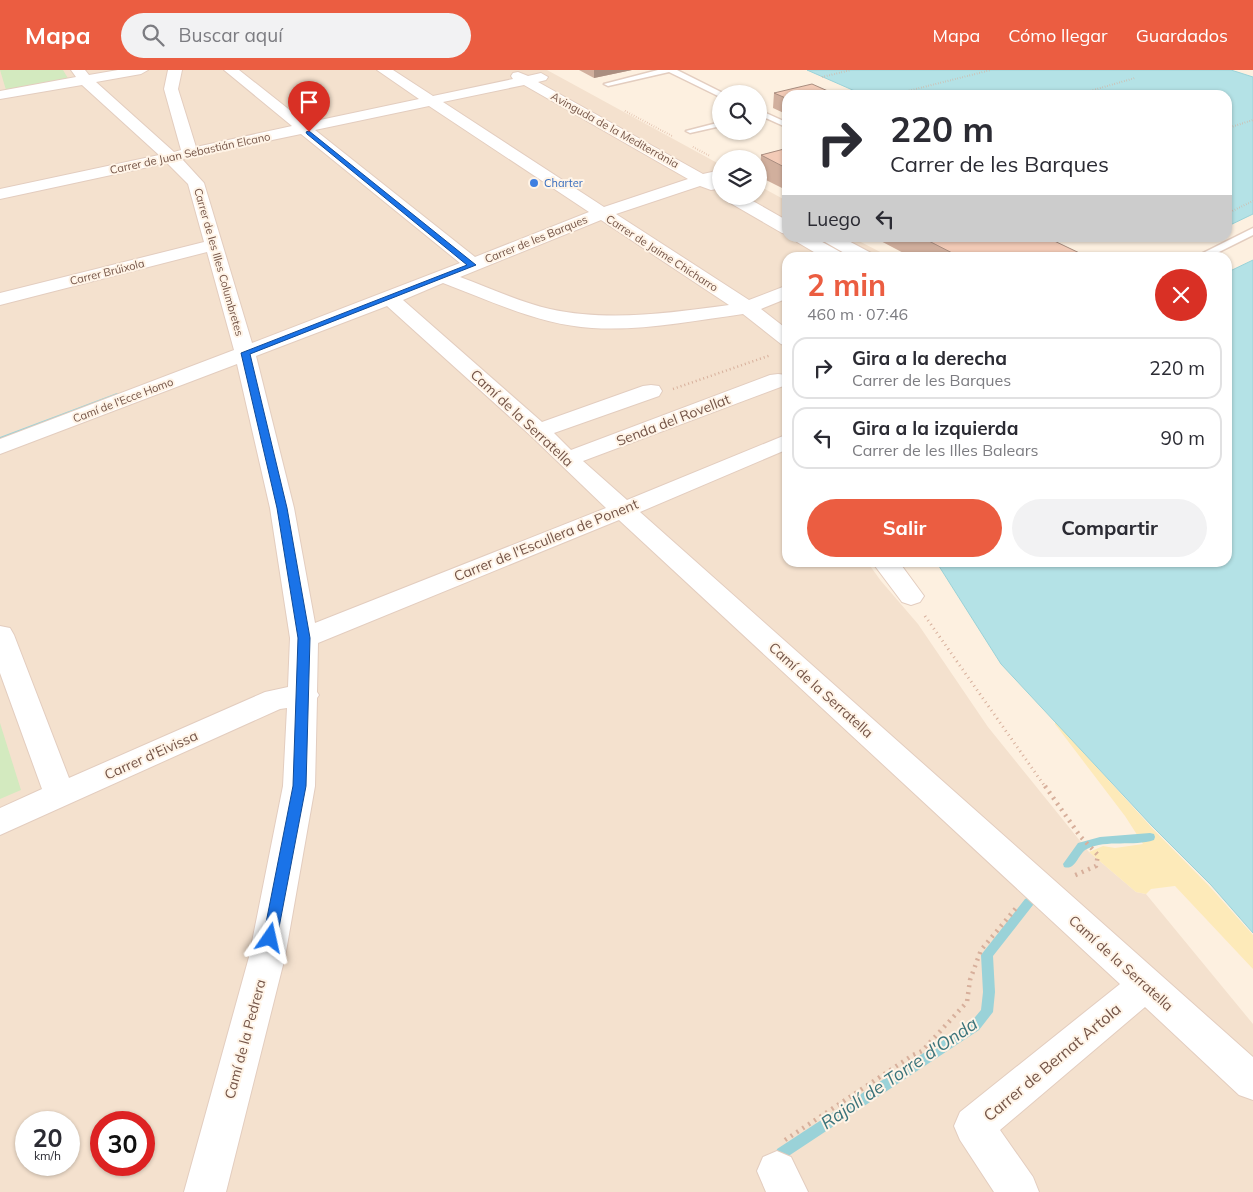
<!DOCTYPE html>
<html lang="es">
<head>
<meta charset="utf-8">
<style>
	:root { --surface:#fff; --page:#f2f2f3; --text:#2b2b33; --muted:#7c7c81; --line:#e1e1e2; --accent:#eb5d41 }
	body { margin:0; font-family:Mulish,sans-serif; background:var(--page); color:var(--text); height:100vh; display:flex; flex-direction:column; font-size:19px; white-space:nowrap }
	* { box-sizing:border-box; margin:0 }
	p { font-size:16px; color:var(--muted) }
	.icon { flex:none; width:28px; height:28px; fill:none; stroke:currentColor; stroke-width:2; stroke-linecap:round; stroke-linejoin:round }
	.map { position:relative; flex:1; overflow:hidden }
	.details { position:absolute; left:782px; top:182px; width:450px; height:315px; display:flex; flex-direction:column; background:var(--surface); border-radius:15px; box-shadow:0 1px 4px #0004 }
	.details>* { flex:none }
	.banner { position:absolute; left:782px; top:20px; width:450px; height:152px; border-radius:15px; box-shadow:0 1px 4px #0004; background:#fff; color:var(--text); overflow:hidden }
	.tools { position:absolute; left:712px; top:15px; display:grid; gap:10px }
	.tools a { display:grid; place-items:center; width:55px; height:55px; border-radius:50%; background:var(--surface); box-shadow:0 1px 4px #0004; font-size:25px }
	.speed { position:absolute; left:15px; top:1041px; display:flex; gap:10px; font-size:25px; font-weight:700; text-align:center }
	.speed>* { display:grid; place-content:center; width:65px; height:65px; border-radius:50%; background:var(--surface); box-shadow:0 1px 4px #0004; line-height:1 }
	.speed small { font-size:12px; font-weight:400 }
	.speed .limit { border:8px solid #d22; background:#fff; color:#111 }
	.pin { position:absolute; display:grid; place-items:center; width:42px; height:42px; color:#fff; margin:-51px -21px; border-radius:50% 50% 50% 0; rotate:-45deg; box-shadow:0 0 5px #0007 }
	.pin .icon { rotate:45deg }
	.me { position:absolute; width:55px; margin:-28px; rotate:11deg; stroke-linejoin:round; filter:drop-shadow(0 0 4px #0008) }
	.turn { display:flex; align-items:center; gap:18px; height:105px; padding:0 25px; font-size:22px }
	.turn .icon { width:65px; height:65px; stroke-width:2.5 }
	.turn b { display:block; font-size:35px; line-height:42px }
	.then { display:flex; align-items:center; height:48px; padding:0 25px; background:#0003; gap:10px; font-size:19px }
	.round { display:grid; place-items:center; flex:none; width:52px; height:52px; border-radius:26px; background:var(--page) }
	.summary { display:flex; align-items:center; justify-content:space-between; height:85px; padding:0 25px }
	h1 { font-size:30px; font-weight:700; line-height:38px; color:var(--accent) }
	.primary-button { display:flex; gap:10px; margin-top:auto; padding:10px 25px }
	.primary-button a { flex:1; height:58px; border-radius:30px; background:var(--accent); color:#fff; font-size:20px; font-weight:700; line-height:58px; text-align:center }
	.primary-button a+a { background:var(--page); color:var(--text) }
	ul { padding:0; list-style:none }
	li { display:flex; align-items:center; gap:15px; height:62px; margin:0 10px 8px; padding:0 15px; border:2px solid var(--line); border-radius:15px }
	li div { flex:1 }
	li b { display:block; font-size:19px }
	li em { font-style:normal }
	header { display:flex; align-items:center; gap:30px; box-sizing:border-box; height:70px; padding:0 25px; background:var(--accent); color:#fff }
	header strong { font-size:24px }
	nav { display:flex; gap:28px; margin-inline-start:auto; font-size:18px }
	.search { width:350px; height:45px; background:var(--page); display:flex; align-items:center; gap:12px; box-sizing:border-box; padding:0 18px; border-radius:28px; color:var(--muted); font-size:19px }
	.map>svg:first-child { display:block }
	.residential { fill:#f4e1ce; fill-rule:evenodd }
	.green { fill:#d3eabf }
	.sand { fill:#fdeab9 }
	.water { fill:#b4e2e6; stroke:#9ad2d8 }
	.lines { fill:none; stroke-linecap:round; stroke-linejoin:round }
	.stream { fill:#9ad2d8; fill-rule:evenodd }
	.service-casing { stroke:#e3cdbf; stroke-width:3 }
	.minor-casing { stroke:#e3cdbf; stroke-width:2 }
	.path-far3 { stroke:#d7af9b; stroke-width:2; stroke-dasharray:0.5 2; stroke-linecap:butt }
	.path-far2 { stroke:#d7af9b; stroke-width:2.5; stroke-dasharray:1 3; stroke-linecap:butt }
	.path-far1 { stroke:#d7af9b; stroke-width:3; stroke-dasharray:1 4; stroke-linecap:butt }
	.path { stroke:#d7af9b; stroke-width:4.5; stroke-dasharray:2 5; stroke-linecap:butt }
	.service { fill:#fff; fill-rule:evenodd }
	.minor { fill:#fff; fill-rule:evenodd }
	.wall { fill:#d1af9d }
	.shaded-wall { fill:#aa8e80 }
	.building { fill:#f3cbb7; stroke:#aa8e80 }
	.route { fill:#1a73e8; stroke:#114b97 }
	.shop-dot { fill:#3f7fe0; stroke:#fff4e7; stroke-width:2 }
	.labels { text-anchor:middle; dominant-baseline:central; stroke-width:4; stroke-linejoin:round; paint-order:stroke }
	.far-street-label { font-size:11px; fill:#745447; stroke:#fff4e7 }
	.far-shop-label { font-size:11px; fill:#366cbe; stroke:#fff4e7; text-anchor:start }
	.street-label { font-size:14px; fill:#745447; stroke:#fff4e7 }
	.near-street-label { font-size:16px; fill:#745447; stroke:#fff4e7 }
	.near-water-label { font-size:18px; font-style:italic; fill:#3a737a; stroke:#fff4e7 }
</style>
</head>
<body>
<header>
<strong>Mapa</strong>
<div class="search"><svg class="icon" aria-label="search" viewBox="0 0 24 24"><circle cx="10" cy="10" r="6"/><path d="M15 15l6 6"/></svg>Buscar aquí</div>
<nav><a>Mapa</a><a>Cómo llegar</a><a>Guardados</a></nav>
</header>
<div class="map">
<svg width="1253" height="1122" viewBox="0 0 1253 1122">
	<rect width="100%" height="100%" fill="#fdf0e0"/>
	<path class="residential" d="M 0,0 L 547,0 L 721,95 L 721,126 L 759,126 L 759,116 L 787,131 L 788,168 L 853,168 L 890,187 L 788,188 L 788,492 L 868,493 L 881,511 L 918,554 L 988,657 L 1089,782 L 1136,822 L 1146,824 L 1253,954 L 1253,1122 L 0,1122 ZM 26,1052 L 69,1052 L 69,1095 L 26,1095 ZM 101,1052 L 144,1052 L 144,1095 L 101,1095 Z"/>
	<path class="green" d="M 0,0 L 63,0 L 69,10 L 6,20 Z
		M 0,653 L 21,720 L 0,729 Z"/>
	<path class="sand" d="M 1055,651 L 1152,758 L 1210,817 L 1253,865 L 1253,899 L 1175,816 L 1151,819 L 1146,824 L 1136,822 L 1089,782 L 1103,776 L 1115,778 L 1143,774 L 1125,746 L 1055,654 Z"/>
	<path class="water" d="M 807,0 L 1231,0 L 1253,7 L 1253,144 L 1228,156 L 1228,25 L 864,25 Z
		M 1253,190 L 1253,863 L 1211,815 L 1152,756 L 1001,594 L 937,493 L 1228,492 L 1228,202 Z"/>
	<g class="lines">
		<path class="stream" d="M 117,323 L 120,325 L 119,326 L 0,371 L 0,367 Z
			M 1150,763 L 1154,764 L 1155,767 L 1154,770 C 1133,777 1107,769 1087,779 C 1078,783 1076,801 1064,797 L 1063,794 L 1078,773 L 1100,767 Z
			M 1029,827 L 1033,829 L 1034,832 L 1033,835 L 993,886 L 995,922 L 993,942 L 979,960 L 787,1087 L 782,1089 L 777,1087 L 776,1083 L 777,1079 L 971,952 L 981,940 L 983,922 L 981,885 L 1025,829 Z"/>
		<defs>
			<path id="service" d="M 658,0 L 677,0 L 725,24 L 718,26 L 669,2 L 608,16 L 604,14 Z
				M 759,40 L 788,53 L 788,58 L 759,45 Z
				M 721,52 L 721,56 L 690,63 L 686,61 Z
				M 1253,158 L 1253,165 L 1207,188 L 1193,188 Z"/>
			<path id="minor" d="M 71,0 L 85,0 L 89,5 L 118,0 L 148,0 L 141,4 L 96,12 L 174,82 L 181,80 L 164,19 L 168,0 L 182,0 L 178,19 L 196,77 L 292,56 L 224,0 L 239,0 L 306,53 L 419,29 L 377,0 L 393,0 L 433,26 L 513,9 L 511,6 L 513,3 L 518,2 L 528,6 L 541,3 L 548,7 L 546,10 L 538,12 L 703,104 L 721,100 L 721,108 L 715,110 L 719,115 L 717,119 L 711,120 L 700,116 L 616,144 L 749,230 L 788,215 L 788,228 L 761,239 L 788,260 L 788,276 L 781,274 L 743,244 C 693,251 642,261 592,258 C 540,255 491,231 443,213 L 403,230 L 542,352 L 643,316 L 651,315 L 659,316 L 662,321 L 659,326 L 554,363 L 571,380 L 770,305 L 778,304 L 786,305 L 788,308 L 786,315 L 583,391 L 627,430 L 788,364 L 788,379 L 640,442 L 1253,987 L 1253,1030 L 1239,1025 L 1145,937 L 1000,1060 L 1033,1107 L 1039,1122 L 994,1122 L 960,1070 L 954,1056 L 960,1042 L 1120,914 L 619,450 L 318,573 L 317,622 L 319,625 L 317,628 L 315,716 L 285,887 L 226,1122 L 184,1122 L 249,887 L 283,716 L 287,638 L 280,639 L 0,765 L 0,738 L 42,719 L 0,603 L 0,556 L 10,558 L 14,565 L 69,708 L 265,622 L 288,617 L 290,568 L 270,438 L 237,294 L 0,384 L 0,369 L 234,280 L 207,182 L 0,235 L 0,223 L 204,172 L 188,114 L 167,93 L 0,129 L 0,119 L 159,85 L 82,15 L 0,29 L 0,21 L 76,7 ZM 524,15 L 688,109 L 604,137 L 443,32 ZM 429,36 L 589,142 L 475,187 L 315,60 ZM 301,64 L 460,193 L 252,273 L 204,113 L 182,89 ZM 601,150 L 729,235 C 669,243 609,252 550,239 C 521,233 488,217 460,207 ZM 387,236 L 531,366 L 606,438 L 315,553 L 294,438 L 256,286 Z
				M 723,126 L 744,126 L 788,151 L 788,164 L 782,163 L 725,130 Z
				M 794,168 L 815,168 L 844,184 L 847,188 L 824,188 L 797,172 Z
				M 822,168 L 843,168 L 873,184 L 876,188 L 853,188 L 825,172 Z
				M 872,492 L 899,492 L 924,526 L 920,532 L 911,535 L 902,532 Z
				M 777,1081 L 791,1087 L 808,1122 L 766,1122 L 757,1101 L 763,1087 Z"/>
		</defs>
		<use href="#service" class="service-casing"/>
		<use href="#minor" class="minor-casing"/>
		<path class="path-far3" d="M 822,7 L 851,0
			M 892,25 L 991,0
			M 1076,25 L 1135,8
			M 625,41 L 672,66
			M 1228,58 L 1253,50
			M 693,77 L 710,86
			M 1228,143 L 1253,131"/>
		<path class="path-far2" d="M 673,319 L 771,285"/>
		<path class="path-far1" d="M 925,546 L 1046,718"/>
		<path class="path" d="M 1045,716 L 1080,766 L 1098,785 L 1096,796 L 1071,807
			M 785,1070 L 913,985 L 922,981 L 967,932 L 970,910 L 981,880 L 1016,838"/>
		<use href="#service" class="service"/>
		<use href="#minor" class="minor"/>
	</g>
	<path class="wall" d="M 579,0 L 632,0 L 594,8 Z
		M 774,23 L 788,25 L 788,45 L 773,38 Z
		M 788,78 L 788,121 L 760,107 L 761,85 Z
		M 875,168 L 1048,168 L 1090,188 L 913,188 Z"/>
	<path class="shaded-wall" d="M 594,0 L 632,0 L 594,8 Z"/>
	<path class="building" d="M 812,14 L 837,25 L 788,25 L 788,29 L 774,23 Z
		M 788,78 L 788,99 L 761,85 Z
		M 923,168 L 1048,168 L 1090,188 L 962,188 Z"/>
	<path class="route" d="M 309,61 L 476,195 L 250,284 L 287,438 L 310,568 L 306,716 L 277,868 L 275,872 L 270,874 L 265,872 L 263,868 L 293,716 L 298,568 L 277,438 L 241,283 L 467,195 L 307,64 L 306,62 Z"/>
	<circle class="shop-dot" cx="534" cy="113" r="5"/>
	<g class="labels">
		<g class="far-street-label">
			<text transform="translate(615 60) rotate(29)">Avinguda de la Mediterrània</text>
			<text transform="translate(190 83) rotate(-12)">Carrer de Juan Sebastián Elcano</text>
			<text transform="translate(536 169) rotate(-22)">Carrer de les Barques</text>
			<text transform="translate(662 183) rotate(33)">Carrer de Jaime Chicharro</text>
			<text transform="translate(219 192) rotate(74)">Carrer de les Illes Columbretes</text>
			<text transform="translate(107 202) rotate(-14)">Carrer Brúixola</text>
			<text transform="translate(123 330) rotate(-21)">Camí de l'Ecce Homo</text>
		</g>
		<g class="far-shop-label">
			<text x="544" y="113">Charter</text>
		</g>
		<g class="street-label">
			<text transform="translate(522 348) rotate(43)">Camí de la Serratella</text>
			<text transform="translate(673 350) rotate(-21)">Senda del Rovellat</text>
			<text transform="translate(546 470) rotate(-22)">Carrer de l'Escullera de Ponent</text>
			<text transform="translate(821 620) rotate(42)">Camí de la Serratella</text>
			<text transform="translate(151 685) rotate(-24)">Carrer d'Eivissa</text>
			<text transform="translate(1121 893) rotate(42)">Camí de la Serratella</text>
			<text transform="translate(245 969) rotate(-75)">Camí de la Pedrera</text>
		</g>
		<g class="near-street-label">
			<text transform="translate(1052 992) rotate(-40)">Carrer de Bernat Artola</text>
		</g>
		<g class="near-water-label">
			<text transform="translate(899 1003) rotate(-34)">Rajolí de Torre d'Onda</text>
		</g>
	</g>
</svg>
<div class="tools">
<a><svg class="icon" aria-label="search" viewBox="0 0 24 24"><circle cx="10" cy="10" r="6"/><path d="M15 15l6 6"/></svg></a>
<a><svg class="icon" aria-label="layers" viewBox="0 0 24 24"><path d="M12 4l9 5-9 5-9-5zM3 14l9 5 9-5"/></svg></a>
</div>
<div class="speed"><div>20<small>km/h</small></div><div class="limit">30</div></div>
<div class="pin" style="left:309px;top:62px;background:#d93025"><svg class="icon" aria-label="arrive" viewBox="0 0 24 24"><path d="M6 21V4h12l-3 4 3 4H6"/></svg></div>
<svg class="me" style="left:270px;top:868px" viewBox="-20 -20 40 40"><path d="M0-17L14 15 0 8-14 15z" fill="#1a73e8" stroke="#fff" stroke-width="4"/></svg>
<div class="banner">
<div class="turn"><svg class="icon" aria-label="right" viewBox="0 0 24 24"><path d="M7 20v-9h11M14 6l5 5-5 5"/></svg><div><b>220 m</b>Carrer de les Barques</div></div>
<div class="then">Luego<svg class="icon" aria-label="left" viewBox="0 0 24 24"><path d="M17 20v-9H6M10 6l-5 5 5 5"/></svg></div>
</div>
<section class="details">
<div class="summary"><div><h1>2 min</h1><p>460 m · 07:46</p></div><a class="round" style="background:#d93025;color:#fff"><svg class="icon" aria-label="close" viewBox="0 0 24 24"><path d="M6 6l12 12M18 6L6 18"/></svg></a></div>
<ul>
<li><svg class="icon" aria-label="right" viewBox="0 0 24 24"><path d="M7 20v-9h11M14 6l5 5-5 5"/></svg><div><b>Gira a la derecha</b><p>Carrer de les Barques</p></div><em>220 m</em></li>
<li><svg class="icon" aria-label="left" viewBox="0 0 24 24"><path d="M17 20v-9H6M10 6l-5 5 5 5"/></svg><div><b>Gira a la izquierda</b><p>Carrer de les Illes Balears</p></div><em>90 m</em></li>
</ul>
<div class="primary-button"><a>Salir</a><a>Compartir</a></div>
</section>
</div>
</body>
</html>
